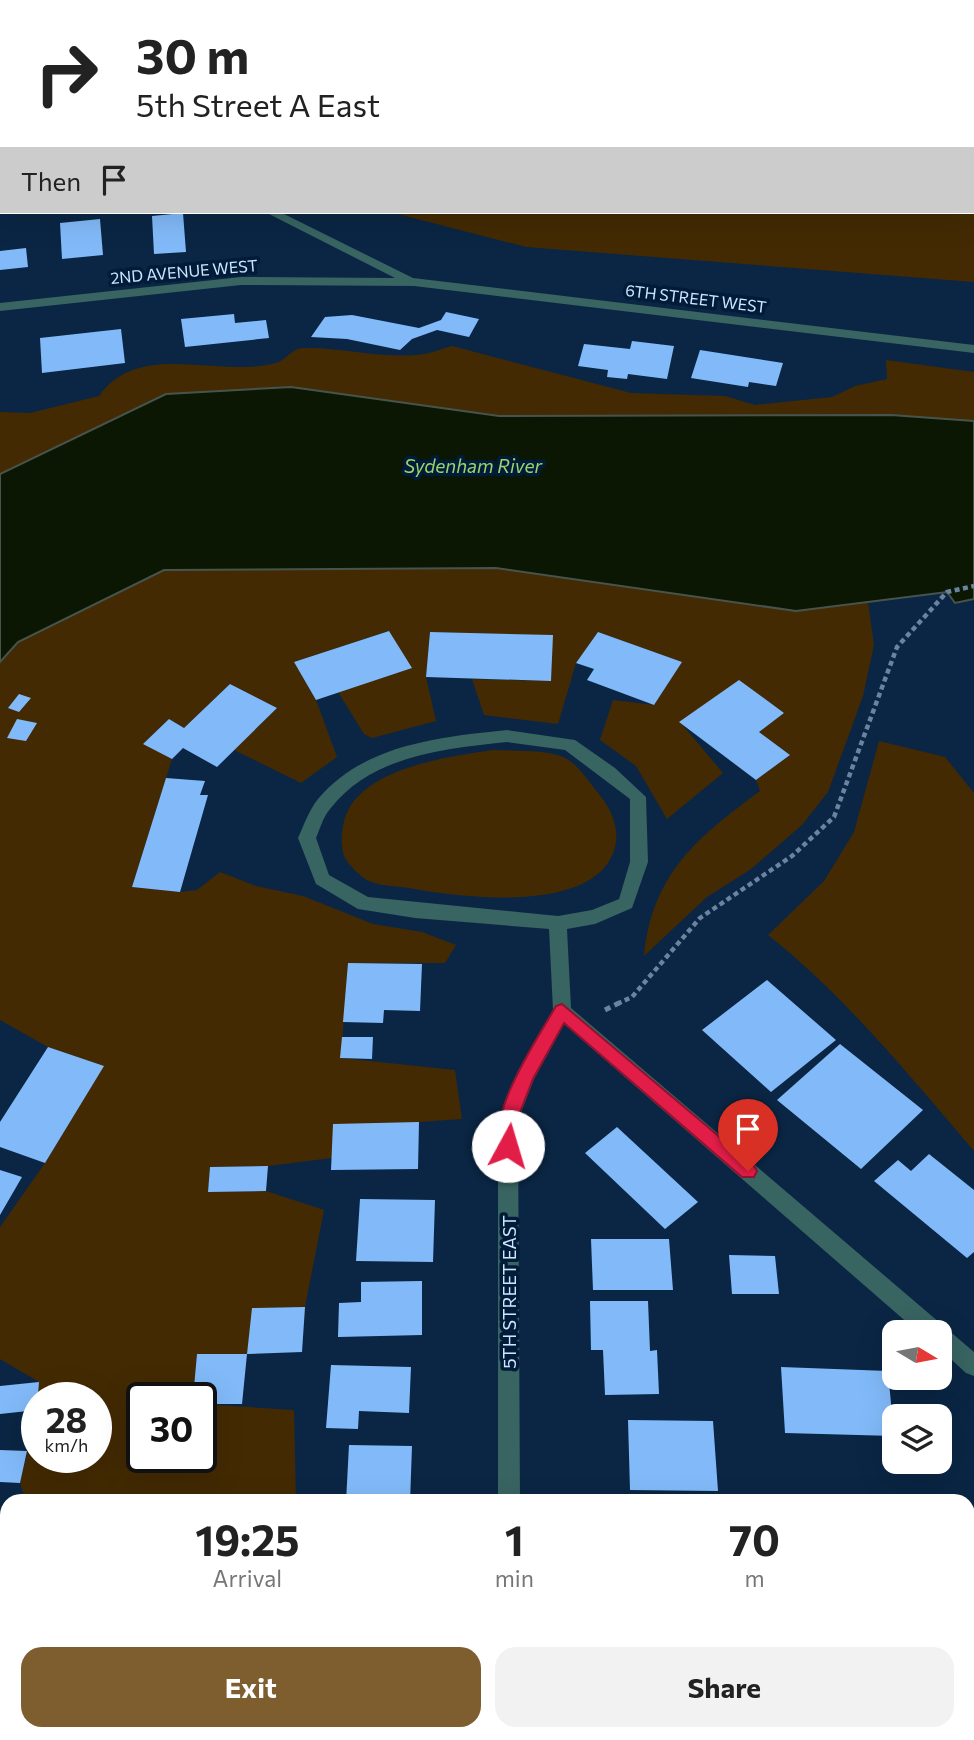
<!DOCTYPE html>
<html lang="en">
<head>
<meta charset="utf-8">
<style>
	:root { --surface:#fff; --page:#f2f2f2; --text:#222; --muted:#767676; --accent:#7e5e2f }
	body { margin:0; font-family:Commissioner,sans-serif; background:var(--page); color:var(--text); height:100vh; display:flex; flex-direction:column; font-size:26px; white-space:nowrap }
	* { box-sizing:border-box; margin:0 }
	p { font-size:23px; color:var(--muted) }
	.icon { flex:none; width:38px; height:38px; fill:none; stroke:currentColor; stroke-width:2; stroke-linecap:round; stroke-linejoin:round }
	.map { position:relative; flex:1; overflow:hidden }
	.panel { position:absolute; left:0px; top:1494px; width:975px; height:247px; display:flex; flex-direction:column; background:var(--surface); border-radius:21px 21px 0 0; box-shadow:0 7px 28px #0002 }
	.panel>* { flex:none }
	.banner { position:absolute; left:0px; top:0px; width:975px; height:214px; box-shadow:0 7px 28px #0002; background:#fff; color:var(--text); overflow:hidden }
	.needle { width:46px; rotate:100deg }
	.tools { position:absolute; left:882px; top:1320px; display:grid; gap:14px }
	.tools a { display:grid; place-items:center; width:70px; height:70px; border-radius:14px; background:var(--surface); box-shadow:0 7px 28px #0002; font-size:35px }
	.speed { position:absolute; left:21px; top:1382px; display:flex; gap:14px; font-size:35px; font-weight:700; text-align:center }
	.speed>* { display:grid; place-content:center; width:91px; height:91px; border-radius:50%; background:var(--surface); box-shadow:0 7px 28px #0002; line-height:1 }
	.speed small { font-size:18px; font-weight:400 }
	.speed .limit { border:4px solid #111; border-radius:10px; background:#fff; color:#111 }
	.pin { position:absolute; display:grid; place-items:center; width:60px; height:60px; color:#fff; margin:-72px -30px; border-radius:50% 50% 50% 0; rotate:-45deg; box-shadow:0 0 7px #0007 }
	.pin .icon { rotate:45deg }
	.me { position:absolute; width:77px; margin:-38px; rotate:6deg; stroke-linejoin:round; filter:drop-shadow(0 0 5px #0008) }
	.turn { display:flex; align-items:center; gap:24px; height:147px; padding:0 21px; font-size:32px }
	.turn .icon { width:91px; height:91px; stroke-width:2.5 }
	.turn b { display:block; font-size:49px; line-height:60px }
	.then { display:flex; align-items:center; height:66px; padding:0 21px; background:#0003; gap:14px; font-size:26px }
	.eta { display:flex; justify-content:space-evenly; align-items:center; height:119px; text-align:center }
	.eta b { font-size:42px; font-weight:700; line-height:49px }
	.button { display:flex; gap:14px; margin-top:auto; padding:14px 21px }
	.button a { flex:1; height:80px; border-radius:21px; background:var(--accent); color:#fff; font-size:28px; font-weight:700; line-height:80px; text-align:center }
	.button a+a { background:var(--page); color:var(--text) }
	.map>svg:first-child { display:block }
	.green { fill:#432a03 }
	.water { fill:#0b1702; stroke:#46544e; stroke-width:2 }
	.building { fill:#82baf9 }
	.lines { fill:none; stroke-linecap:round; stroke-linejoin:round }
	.path-far1 { stroke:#6a83a0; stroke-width:4.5; stroke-dasharray:5 3.5; stroke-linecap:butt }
	.path { stroke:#6a83a0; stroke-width:5; stroke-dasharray:6 4.5; stroke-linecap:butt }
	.minor { fill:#386462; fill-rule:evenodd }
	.route { fill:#e11d48; stroke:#92132f; stroke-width:2 }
	.labels { text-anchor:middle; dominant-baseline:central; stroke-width:7; stroke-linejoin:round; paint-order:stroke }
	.far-street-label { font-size:16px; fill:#cee4ff; stroke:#011c39 }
	.street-label { font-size:18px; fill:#cee4ff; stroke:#011c39 }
	.water-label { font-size:19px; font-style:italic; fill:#9bd36c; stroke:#011c39 }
</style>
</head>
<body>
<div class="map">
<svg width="974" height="1740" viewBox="0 0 974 1740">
	<rect width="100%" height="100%" fill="#0a2644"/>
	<path class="green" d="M 616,0 L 974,0 L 974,137 L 973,2 Z
		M 974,175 L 974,282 L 526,247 L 390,212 L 973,212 Z
		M 452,346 L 631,393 L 725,396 L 755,405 L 832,397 L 855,386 L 887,379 L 886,360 L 974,372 L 974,421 L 891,415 L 499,416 L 291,387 L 166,394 L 0,474 L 0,412 L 30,413 L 99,396 C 140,339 218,379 276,363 C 286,360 292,348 303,348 C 340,347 378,358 415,355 C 427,355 440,349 452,346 Z
		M 496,568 L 796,611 L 868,602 L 874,645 L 863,696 L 828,792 L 802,825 L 751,869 L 707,897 L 644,956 C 652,873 698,837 760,791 L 756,780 L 790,755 L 759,732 L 784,713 L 739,681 L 680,722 L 723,773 L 667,819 L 636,766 L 600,740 L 613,700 L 654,705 L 682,662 L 598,632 L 576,663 L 558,724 L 484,715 L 472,679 L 551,681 L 552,636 L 430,632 L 426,677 L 436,721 L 372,738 L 364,734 L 338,692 L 411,668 L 388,631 L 294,662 L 316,700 L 337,757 L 301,783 L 234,750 L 277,708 L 230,684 L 184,728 L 169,719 L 144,743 L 172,759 L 132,887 L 180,892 L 197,890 L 220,872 L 256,886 L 303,896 L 373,924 L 422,932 L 456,945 L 445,963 L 348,963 L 341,1058 L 455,1070 L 462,1119 L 419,1122 L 332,1158 L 268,1166 L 210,1167 L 208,1192 L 266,1191 L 324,1210 L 305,1307 L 253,1308 L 247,1354 L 197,1354 L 193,1398 L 142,1398 L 142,1458 L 201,1458 L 201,1404 L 294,1410 L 296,1501 L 26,1501 L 20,1483 L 37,1412 L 37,1458 L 96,1458 L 96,1398 L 38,1398 L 39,1382 L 0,1359 L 0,1227 L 45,1163 L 103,1066 L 48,1047 L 0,1020 L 0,662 L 18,642 L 164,570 Z
		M 879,741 L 945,757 L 974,793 L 974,1151 C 910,1076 845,996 768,935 L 824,881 L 854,832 Z
		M 493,750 C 512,751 552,749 567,759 C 580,767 589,782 599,794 C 611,809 620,828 615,847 C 598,915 461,898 409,888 C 396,886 378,886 367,880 C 361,877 348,864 345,858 C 341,850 341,835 343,826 C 352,769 446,757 493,750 Z"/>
	<path class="water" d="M 291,387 L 499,416 L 891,415 L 974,421 L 974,599 L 955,603 L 947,592 L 796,611 L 496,568 L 164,570 L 18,642 L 0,662 L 0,474 L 166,394 Z"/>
	<path class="building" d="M 183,213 L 186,252 L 154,254 L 152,216 Z
		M 100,219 L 103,255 L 62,259 L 60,223 Z
		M 26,248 L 28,267 L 0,270 L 0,251 Z
		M 446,312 L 479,319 L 469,337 L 437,330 L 412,339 L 400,350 L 347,339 L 311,337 L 325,317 L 352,315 L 419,328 L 441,320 Z
		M 234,314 L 235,323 L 266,320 L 269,338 L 185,347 L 181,319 Z
		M 121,329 L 125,363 L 42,373 L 40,338 Z
		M 632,341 L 674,346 L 667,379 L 628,374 L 627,379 L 607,377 L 608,370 L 578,366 L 584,344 L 630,349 Z
		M 700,350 L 783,363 L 776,386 L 749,382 L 748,387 L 691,378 Z
		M 389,631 L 412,668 L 316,700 L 294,662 Z
		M 430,632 L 553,635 L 551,681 L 426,677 Z
		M 598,632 L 682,662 L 654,705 L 587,680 L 594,669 L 576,663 Z
		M 739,680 L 784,713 L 759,732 L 790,755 L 756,780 L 679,722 Z
		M 230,684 L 277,708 L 217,767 L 183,748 L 172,759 L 143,744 L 169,719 L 184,728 Z
		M 19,694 L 31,698 L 19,712 L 8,708 Z
		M 17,719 L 37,723 L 26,741 L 7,738 Z
		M 166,778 L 205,781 L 200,795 L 208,795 L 180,892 L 132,887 Z
		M 348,963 L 422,964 L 420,1011 L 384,1010 L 383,1023 L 343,1022 Z
		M 767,980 L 836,1040 L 771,1092 L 702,1030 Z
		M 342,1037 L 373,1037 L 372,1059 L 340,1058 Z
		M 840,1044 L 923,1110 L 861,1169 L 777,1100 Z
		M 48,1047 L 104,1066 L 45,1163 L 0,1147 L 0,1122 Z
		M 419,1122 L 418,1169 L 331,1170 L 333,1124 Z
		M 617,1127 L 698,1202 L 665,1229 L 585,1153 Z
		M 929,1154 L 974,1190 L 974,1252 L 967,1258 L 874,1181 L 898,1160 L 911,1171 Z
		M 268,1166 L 266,1191 L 208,1192 L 210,1167 Z
		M 0,1170 L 22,1177 L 0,1215 Z
		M 360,1199 L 435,1200 L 433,1262 L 356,1261 Z
		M 591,1239 L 669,1239 L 673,1290 L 593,1290 Z
		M 729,1255 L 775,1256 L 779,1294 L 732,1294 Z
		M 422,1281 L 422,1335 L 338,1337 L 339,1303 L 361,1302 L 361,1282 Z
		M 590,1301 L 648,1301 L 650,1351 L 657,1350 L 659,1394 L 605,1395 L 603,1350 L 591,1350 Z
		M 305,1307 L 302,1352 L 247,1354 L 252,1308 Z
		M 197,1354 L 247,1354 L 242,1404 L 201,1404 L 201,1398 L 193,1398 Z
		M 331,1365 L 411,1367 L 409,1413 L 359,1411 L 358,1429 L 326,1428 Z
		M 781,1367 L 888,1371 L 894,1436 L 785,1433 Z
		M 39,1382 L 37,1410 L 0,1414 L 0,1386 Z
		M 628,1420 L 713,1421 L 718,1491 L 630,1490 Z
		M 349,1445 L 412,1446 L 410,1502 L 346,1502 Z
		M 0,1450 L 27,1451 L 20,1483 L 0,1482 Z
		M 0,1521 L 7,1522 L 7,1553 L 0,1553 Z
		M 968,1671 L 974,1671 L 974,1740 L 968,1705 Z
		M 0,1711 L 7,1712 L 7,1734 L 23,1734 L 22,1740 L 0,1740 Z
		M 37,1734 L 101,1734 L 100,1740 L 36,1740 Z
		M 113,1734 L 174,1734 L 173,1740 L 112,1740 Z
		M 305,1734 L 418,1734 L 418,1740 L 305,1740 Z
		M 695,1734 L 929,1734 L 930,1740 L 695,1740 Z"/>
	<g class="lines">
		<path class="path-far1" d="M 617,1004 L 632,997 L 700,918 L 792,856 L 834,817 L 897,647 L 947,592 L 974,586"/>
		<path class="path" d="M 605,1010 L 621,1002"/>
		<path class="minor" d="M 50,0 L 61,0 L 62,2 L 51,2 Z
			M 265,212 L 280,212 L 413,278 L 974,345 L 974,353 L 414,286 L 241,285 L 0,311 L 0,303 L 241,277 L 395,278 Z
			M 507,730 L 575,740 L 615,768 L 646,797 L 648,862 L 632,908 L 595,924 L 567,929 L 571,1008 L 974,1352 L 974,1376 L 966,1373 L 940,1349 L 940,1332 L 918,1332 L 564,1024 L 534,1079 L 518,1120 L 520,1502 L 498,1502 L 498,1120 L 518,1071 L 553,1010 L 549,929 L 415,918 L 358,909 L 316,884 L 298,838 C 304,825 309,810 318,799 C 364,744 441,737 507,730 ZM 507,742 L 565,750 L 630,799 L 630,862 L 619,899 L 592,910 L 558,916 L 368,897 L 329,875 L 316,838 C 320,829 323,817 330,809 C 372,755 444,749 507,742 Z
			M 498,1734 L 522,1734 L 522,1740 L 498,1740 Z"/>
	</g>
	<path class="route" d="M 562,1004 L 754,1166 L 757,1171 L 754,1177 L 742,1177 L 564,1023 L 533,1079 L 517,1120 L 514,1151 L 502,1151 C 485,1115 538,1038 556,1006 Z"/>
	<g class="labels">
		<g class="far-street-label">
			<text transform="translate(184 271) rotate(-5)">2ND AVENUE WEST</text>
			<text transform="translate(696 298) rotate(7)">6TH STREET WEST</text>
		</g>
		<g class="street-label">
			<text transform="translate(509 1292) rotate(-90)">5TH STREET EAST</text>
		</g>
		<g class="water-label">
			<text x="473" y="465">Sydenham River</text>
		</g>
	</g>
</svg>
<div class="tools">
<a><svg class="needle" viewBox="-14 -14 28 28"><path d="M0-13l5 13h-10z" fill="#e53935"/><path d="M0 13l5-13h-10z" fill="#767676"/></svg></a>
<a><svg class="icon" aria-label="layers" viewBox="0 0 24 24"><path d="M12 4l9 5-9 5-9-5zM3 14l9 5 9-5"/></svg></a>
</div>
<div class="speed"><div>28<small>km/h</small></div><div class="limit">30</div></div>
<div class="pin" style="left:748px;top:1171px;background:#d93025"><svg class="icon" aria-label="arrive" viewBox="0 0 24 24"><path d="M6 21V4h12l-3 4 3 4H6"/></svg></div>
<svg class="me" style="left:508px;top:1146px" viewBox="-20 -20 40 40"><circle r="19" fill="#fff"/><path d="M0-13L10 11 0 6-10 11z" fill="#e11d48"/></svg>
<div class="banner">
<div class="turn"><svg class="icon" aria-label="right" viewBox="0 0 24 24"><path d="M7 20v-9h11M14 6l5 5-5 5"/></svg><div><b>30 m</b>5th Street A East</div></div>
<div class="then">Then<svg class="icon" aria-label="arrive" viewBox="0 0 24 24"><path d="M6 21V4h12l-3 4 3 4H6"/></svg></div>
</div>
<section class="panel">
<div class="eta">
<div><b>19:25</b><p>Arrival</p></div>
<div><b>1</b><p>min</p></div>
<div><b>70</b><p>m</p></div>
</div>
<div class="button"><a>Exit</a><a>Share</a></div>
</section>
</div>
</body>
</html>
